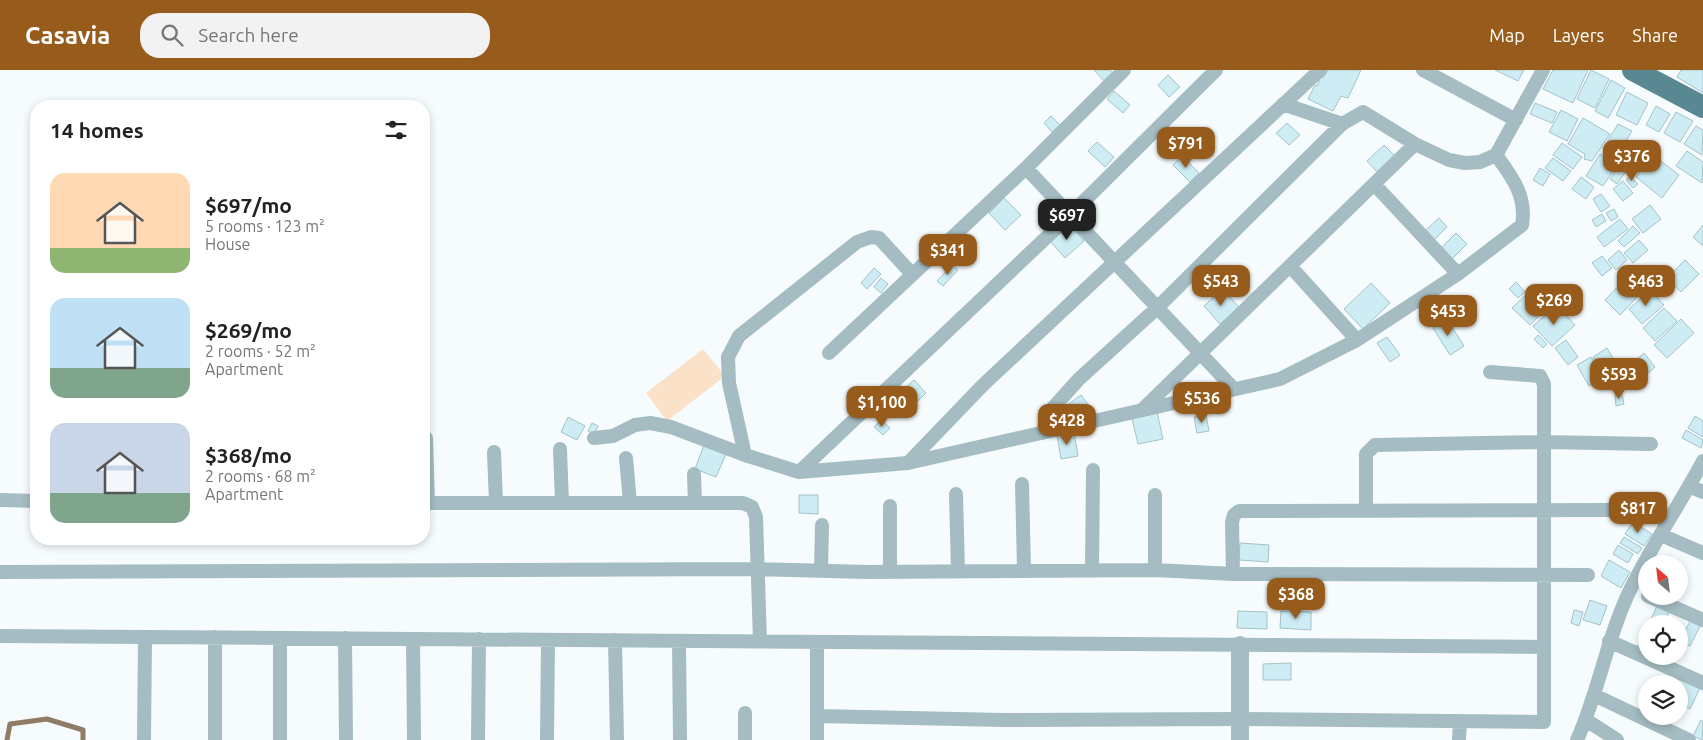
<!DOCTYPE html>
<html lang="en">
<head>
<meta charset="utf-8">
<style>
  :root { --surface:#fff; --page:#f2f2f2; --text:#222; --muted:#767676; --accent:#975c1b }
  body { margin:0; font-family:Ubuntu,sans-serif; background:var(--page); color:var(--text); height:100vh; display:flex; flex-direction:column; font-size:19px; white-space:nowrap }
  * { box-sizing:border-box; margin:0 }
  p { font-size:16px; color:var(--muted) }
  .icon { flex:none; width:28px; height:28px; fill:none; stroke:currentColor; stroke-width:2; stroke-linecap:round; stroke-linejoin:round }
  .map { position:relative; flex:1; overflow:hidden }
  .panel { position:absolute; left:30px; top:30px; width:400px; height:445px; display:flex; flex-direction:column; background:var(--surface); border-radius:20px; box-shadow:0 2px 8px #0003 }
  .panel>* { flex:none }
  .needle { width:32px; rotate:332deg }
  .tools { position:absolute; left:1638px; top:485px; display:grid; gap:10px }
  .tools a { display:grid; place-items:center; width:50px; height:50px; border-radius:50%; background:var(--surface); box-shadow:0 2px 8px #0003; font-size:25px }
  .price { position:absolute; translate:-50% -42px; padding:0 11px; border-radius:10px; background:var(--accent); color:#fff; font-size:16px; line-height:32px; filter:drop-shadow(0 1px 2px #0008) }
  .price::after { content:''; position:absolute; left:50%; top:30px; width:15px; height:11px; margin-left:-8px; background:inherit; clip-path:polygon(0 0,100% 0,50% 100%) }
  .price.active { background:#222; color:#fff }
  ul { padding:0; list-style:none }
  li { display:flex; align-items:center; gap:15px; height:125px; padding:0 20px }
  li span { display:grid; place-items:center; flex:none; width:140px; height:100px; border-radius:15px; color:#555 }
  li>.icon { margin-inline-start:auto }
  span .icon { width:60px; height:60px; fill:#fffc; stroke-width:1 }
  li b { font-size:21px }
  h2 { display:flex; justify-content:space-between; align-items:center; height:60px; padding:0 20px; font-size:21px }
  header { display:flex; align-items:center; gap:30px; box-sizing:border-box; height:70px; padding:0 25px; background:var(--accent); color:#fff }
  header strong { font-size:24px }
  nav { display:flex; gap:28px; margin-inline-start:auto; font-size:18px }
  .search { width:350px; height:45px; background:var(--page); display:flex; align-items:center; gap:12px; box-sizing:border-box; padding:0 18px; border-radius:20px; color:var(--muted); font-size:19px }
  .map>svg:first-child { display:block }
</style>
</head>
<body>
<header>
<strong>Casavia</strong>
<div class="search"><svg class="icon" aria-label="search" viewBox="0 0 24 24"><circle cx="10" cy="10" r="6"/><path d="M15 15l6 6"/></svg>Search here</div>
<nav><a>Map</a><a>Layers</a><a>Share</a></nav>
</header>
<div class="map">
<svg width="1703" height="670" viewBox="0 0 1703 670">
  <rect width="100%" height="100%" fill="#f6fcfd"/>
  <path fill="#fce1c9" d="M703,279L725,306L667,351L646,323Z"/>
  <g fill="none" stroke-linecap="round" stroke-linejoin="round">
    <path stroke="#907b64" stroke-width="5" d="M7,670L10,654L47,649L83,660V670"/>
  </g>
  <path fill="#cdecf3" stroke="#a4c2c9" d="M1094,0H1110L1113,3L1104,11Z
    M1328,0H1361L1348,28L1341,26L1333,41L1308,29L1315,15L1317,16L1321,6L1323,8Z
    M1495,0H1524L1518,11Z
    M1553,0H1588L1573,33L1543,19Z
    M1591,0L1609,9L1595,38L1577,29Z
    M1681,0H1703V23L1677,7Z
    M1168,5L1180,17L1169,27L1158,15Z
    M1611,10L1625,18L1608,48L1595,41Z
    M1114,21L1130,35L1123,43L1107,29Z
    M1627,22L1648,33L1637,55L1616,45Z
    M1535,33L1557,42L1552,53L1530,44Z
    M1656,36L1670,44L1659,62L1646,55Z
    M1561,40L1578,49L1567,71L1549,62Z
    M1676,42L1693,51L1680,72L1664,63Z
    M1051,46L1060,55L1052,62L1044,53Z
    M1583,48L1610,64L1592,91L1584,89L1585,84L1568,74Z
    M1287,53L1300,65L1289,75L1276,63Z
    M1618,54L1632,61L1616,87L1603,79Z
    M1696,56L1703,60L1702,85L1684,74Z
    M1633,70L1649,81L1634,102L1618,91Z
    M1097,72L1114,87L1105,97L1088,81Z
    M1562,73L1582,87L1573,99L1553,85Z
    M1384,75L1395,86L1377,102L1367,91Z
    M1687,81L1703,92L1702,113L1676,96Z
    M1600,84L1617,95L1603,116L1586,106Z
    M1653,85L1679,105L1662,128L1636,107Z
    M1182,86L1199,103L1190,112L1173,95Z
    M1553,88L1571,101L1563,111L1545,98Z
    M1620,95L1627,100L1617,114L1610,109Z
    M1540,98L1550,104L1543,116L1533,110Z
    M1630,106L1638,114L1633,118L1626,110Z
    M1581,107L1594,117L1586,129L1572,119Z
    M1623,111L1633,123L1623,131L1613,119Z
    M1601,124L1610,136L1601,142L1593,129Z
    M1004,128L1021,145L1005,160L989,143Z
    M1650,135L1661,149L1643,163L1632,149Z
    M1614,139L1618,147L1611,151L1606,143Z
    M1602,144L1606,151L1596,157L1592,150Z
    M1439,148L1447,157L1434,170L1425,161Z
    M1620,149L1628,159L1604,177L1597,167Z
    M1069,154L1084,171L1065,188L1050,171Z
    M1703,155V176L1693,167Z
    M1633,156L1640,163L1624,177L1618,171Z
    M1456,163L1467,174L1450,191L1439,180Z
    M1639,170L1648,180L1633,193L1624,183Z
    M1619,180L1627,190L1616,200L1608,190Z
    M1602,186L1612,198L1602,206L1592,193Z
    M1685,190L1699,204L1681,222L1667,208Z
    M952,195L958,200L943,216L937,211Z
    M874,198L881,204L867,219L861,213Z
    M881,208L888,214L881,223L874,217Z
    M1626,208L1642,222L1620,245L1605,230Z
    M1516,212L1525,222L1518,228L1509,219Z
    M1371,213L1390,233L1363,259L1344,239Z
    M1541,216L1552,227L1546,233L1535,222Z
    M1222,219L1239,237L1220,254L1204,236Z
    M1650,220L1664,235L1642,254L1629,239Z
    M1530,221L1547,238L1530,255L1512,238Z
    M1557,235L1575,255L1552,276L1533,256Z
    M1664,238L1677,251L1655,271L1643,258Z
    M1447,249L1464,276L1450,285L1433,258Z
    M1681,249L1694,263L1667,288L1654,275Z
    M1538,265L1547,274L1543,278L1534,269Z
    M1387,267L1400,285L1390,292L1377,273Z
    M1566,270L1578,287L1568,295L1555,278Z
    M1607,278L1617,295L1603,304L1593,287Z
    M1644,283L1655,297L1640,310L1628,297Z
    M1591,287L1603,308L1589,316L1577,295Z
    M914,310L926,323L917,332L905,318Z
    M1622,324L1624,334L1616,336L1615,325Z
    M1081,325L1092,340L1077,351L1066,336Z
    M1157,342L1163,369L1138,374L1132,348Z
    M1206,345L1209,361L1197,363L1194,347Z
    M1695,346L1703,351V367L1688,358Z
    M568,347L585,356L577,370L561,362Z
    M881,350L890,358L883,365L874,357Z
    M592,353L598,356L594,364L588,361Z
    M1686,360L1703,370L1701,378L1682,368Z
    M1074,362L1078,386L1061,389L1057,365Z
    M704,375L726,384L716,407L695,399Z
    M799,425H818V444L799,443Z
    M1633,452L1652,464L1644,476L1625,464Z
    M1624,467L1642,478L1638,484L1620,473Z
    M1240,473L1269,475L1268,492L1239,490Z
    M1618,475L1633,484L1628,493L1613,484Z
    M1609,490L1630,502L1621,518L1601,506Z
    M1590,530L1607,536L1600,555L1583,550Z
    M1657,536L1669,542L1663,554H1649Z
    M1574,540L1583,542L1579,556L1571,553Z
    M1238,541L1267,542V559L1237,558Z
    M1281,541L1311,542V560L1280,558Z
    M1690,551L1700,556L1690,576L1680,572Z
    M1646,559V584L1636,579Z
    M1291,593V610H1263V594Z
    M1678,608L1700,618L1690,639L1679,634V614H1676Z
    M1701,650L1703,651L1702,670L1693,666Z"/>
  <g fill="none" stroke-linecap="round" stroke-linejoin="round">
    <path stroke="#a4bcc2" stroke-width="14" d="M1423,0L1516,50
      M1283,34L1342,54L1363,42L1415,74L1449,90L1465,93L1480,92L1496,85L1543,0
      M1026,98L1233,318
      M1374,114L1458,204
      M1290,196L1357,270
      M912,204L879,168L871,167L857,172L739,266L728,287L729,313L745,385L799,402L908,393L1280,309L1357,270L1458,204L1522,155C1527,126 1512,107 1496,85
      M829,283L1026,98L1124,0
      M1143,339L1415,74
      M1042,363L1051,340L1079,309L1157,238L1342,54
      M424,368H426L428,433
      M594,368L613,366L635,355L650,353L671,357L745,385
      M560,379L562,433
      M494,382L496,433
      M626,388L630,433
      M908,393L983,315L1320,0
      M799,402L1070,145L1216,0
      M694,404L695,433
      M1022,414L1024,500
      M1689,416L1703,422
      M956,424L958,501
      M0,430L36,431
      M424,433H743L752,437L756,447L760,571
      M1366,441V384L1375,375L1545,372L1651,374
      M1661,465L1703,483
      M1092,500L1093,400
      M1155,500V425
      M821,501L822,455
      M890,501V436
      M0,502L757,499L868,502L1155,500L1233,504L1588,505
      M1233,504L1232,452L1234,445L1239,441L1614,440
      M1648,526L1703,550
      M0,566L1544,577
      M280,568V670
      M345,568L346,670
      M413,569L414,670
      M615,570L617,670
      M679,571L680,670
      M1609,571L1703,613
      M1594,625L1689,670
      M745,643V670
      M817,646L1003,650L1240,649L1544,652V314L1540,306L1490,302
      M1586,650L1617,670
      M144,670L145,567
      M215,670V567
      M478,670L479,569
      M547,670L548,570
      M817,670V572
      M1459,670L1460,651
      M1577,670C1599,621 1607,567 1631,518C1652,475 1680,434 1703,391"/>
    <path stroke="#a4bcc2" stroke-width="18" d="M1240,575V670"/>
    <path stroke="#598792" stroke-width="22" d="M1633,0L1703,37"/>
  </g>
</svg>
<div class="tools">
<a><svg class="needle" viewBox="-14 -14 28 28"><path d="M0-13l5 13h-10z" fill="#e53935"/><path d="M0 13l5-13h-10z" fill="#767676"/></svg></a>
<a><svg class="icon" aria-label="locate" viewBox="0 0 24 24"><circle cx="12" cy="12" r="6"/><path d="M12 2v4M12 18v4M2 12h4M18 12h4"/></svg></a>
<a><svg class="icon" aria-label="layers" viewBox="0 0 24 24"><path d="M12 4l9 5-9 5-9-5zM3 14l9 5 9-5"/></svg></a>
</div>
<b class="price" style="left:1186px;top:99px">$791</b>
<b class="price" style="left:1632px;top:112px">$376</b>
<b class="price active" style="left:1067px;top:171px">$697</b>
<b class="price" style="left:948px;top:206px">$341</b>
<b class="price" style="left:1221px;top:237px">$543</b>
<b class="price" style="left:1646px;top:237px">$463</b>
<b class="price" style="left:1554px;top:256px">$269</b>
<b class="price" style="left:1448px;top:267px">$453</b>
<b class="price" style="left:1619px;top:330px">$593</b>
<b class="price" style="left:1202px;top:354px">$536</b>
<b class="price" style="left:882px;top:358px">$1,100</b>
<b class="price" style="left:1067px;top:376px">$428</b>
<b class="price" style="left:1638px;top:464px">$817</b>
<b class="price" style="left:1296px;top:550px">$368</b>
<section class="panel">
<h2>14 homes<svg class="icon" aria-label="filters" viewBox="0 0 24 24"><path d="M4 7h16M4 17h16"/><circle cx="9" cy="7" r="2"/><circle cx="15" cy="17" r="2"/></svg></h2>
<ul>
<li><span style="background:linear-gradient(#ffd9b3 75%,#8fb573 0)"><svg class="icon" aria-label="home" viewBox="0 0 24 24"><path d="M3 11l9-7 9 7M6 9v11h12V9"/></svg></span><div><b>$697/mo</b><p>5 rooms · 123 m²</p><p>House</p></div></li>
<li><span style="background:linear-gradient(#bfe0f5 70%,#7fa58c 0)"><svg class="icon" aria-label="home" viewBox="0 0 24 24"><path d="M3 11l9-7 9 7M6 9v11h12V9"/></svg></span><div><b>$269/mo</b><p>2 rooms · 52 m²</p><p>Apartment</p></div></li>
<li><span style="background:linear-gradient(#c9d6e8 70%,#7fa58c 0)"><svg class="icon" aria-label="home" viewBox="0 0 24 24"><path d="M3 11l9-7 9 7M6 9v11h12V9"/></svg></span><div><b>$368/mo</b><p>2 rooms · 68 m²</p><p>Apartment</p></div></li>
</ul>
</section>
</div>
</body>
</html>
